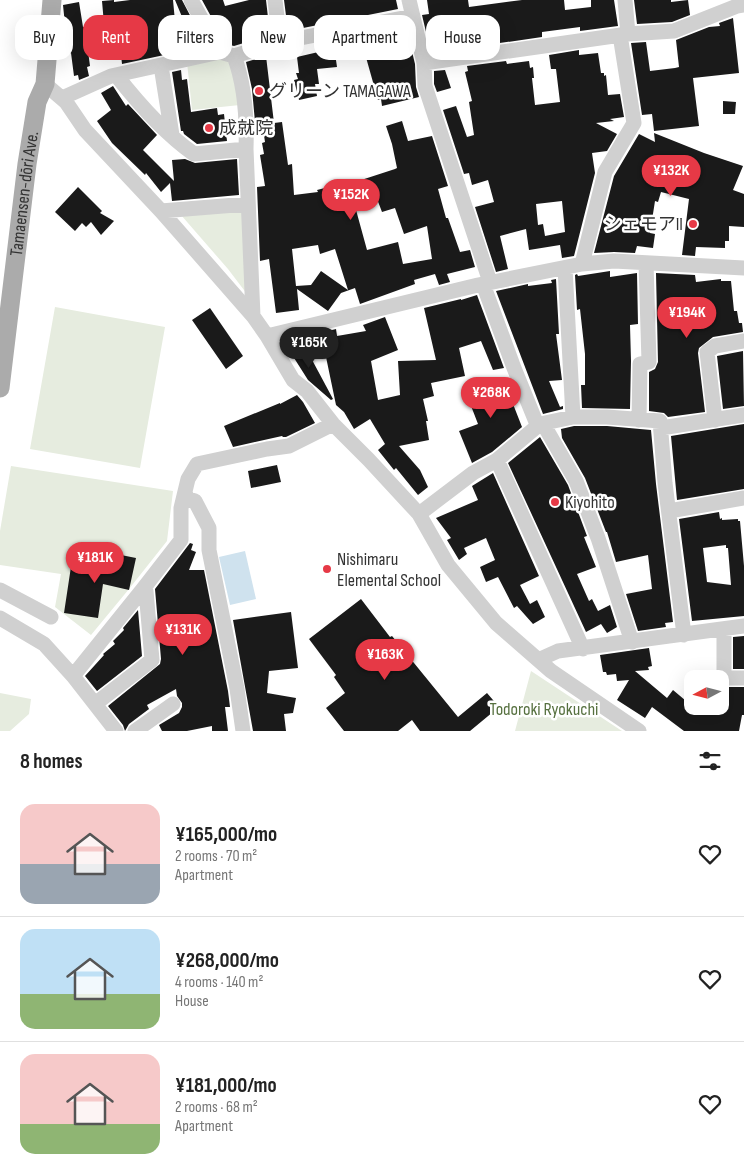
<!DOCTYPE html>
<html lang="en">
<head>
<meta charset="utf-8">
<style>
  :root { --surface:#fff; --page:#f6f6f6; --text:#222; --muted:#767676; --line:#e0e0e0; --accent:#e63946 }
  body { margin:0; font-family:"Sofia Sans Condensed","Noto Sans JP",sans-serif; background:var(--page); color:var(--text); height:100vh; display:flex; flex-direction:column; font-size:19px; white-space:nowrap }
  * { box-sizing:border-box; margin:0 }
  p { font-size:16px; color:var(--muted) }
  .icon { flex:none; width:28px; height:28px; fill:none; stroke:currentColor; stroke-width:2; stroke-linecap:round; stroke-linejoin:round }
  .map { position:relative; height:731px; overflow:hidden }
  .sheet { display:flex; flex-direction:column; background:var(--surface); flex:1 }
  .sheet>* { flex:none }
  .top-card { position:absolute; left:15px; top:15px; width:715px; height:45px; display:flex; gap:10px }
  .needle { width:32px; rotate:263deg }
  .tools { position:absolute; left:684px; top:670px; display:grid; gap:10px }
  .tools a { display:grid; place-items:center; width:45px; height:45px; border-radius:10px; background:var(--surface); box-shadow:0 5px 20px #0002; font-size:25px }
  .price { position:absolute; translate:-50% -42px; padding:0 11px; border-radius:18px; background:var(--accent); color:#fff; font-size:16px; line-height:32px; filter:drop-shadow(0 1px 2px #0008) }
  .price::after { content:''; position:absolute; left:50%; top:30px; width:15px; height:11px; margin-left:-8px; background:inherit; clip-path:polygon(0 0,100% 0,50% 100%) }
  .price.on { background:#222; color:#fff }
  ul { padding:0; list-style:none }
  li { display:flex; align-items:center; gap:15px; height:125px; padding:0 20px }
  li+li { border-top:1px solid var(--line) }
  li span { display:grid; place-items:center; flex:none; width:140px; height:100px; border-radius:15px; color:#555 }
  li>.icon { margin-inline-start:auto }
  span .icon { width:60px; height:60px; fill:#fffc; stroke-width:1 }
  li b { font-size:21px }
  h2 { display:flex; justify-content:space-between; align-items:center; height:60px; padding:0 20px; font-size:21px }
  .chip { padding:0 18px; border-radius:15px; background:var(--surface); box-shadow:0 5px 20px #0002; font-size:18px; line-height:45px }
  .chip.on { background:var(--accent); color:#fff }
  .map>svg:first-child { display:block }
</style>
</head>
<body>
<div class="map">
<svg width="744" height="731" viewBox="0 0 744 731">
  <rect width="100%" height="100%" fill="#fff"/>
  <path fill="#e6ecdf" d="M220,55L234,66L240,105L192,110L187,62Z
    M245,207L247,294L228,269L181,215Z
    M55,307L165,327L140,468L30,449Z
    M11,466L173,491L167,541L129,589L91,635L55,607L61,574L0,565V531Z
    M531,671L622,731H515Z
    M0,693L31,699L29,714L10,731H0Z"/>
  <path fill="#cfe2ee" d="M245,551L256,599L230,605L219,557Z"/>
  <path fill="#1a1a1a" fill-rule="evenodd" d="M114,0V2L130,0H173L176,32L166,36L169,54L122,64L120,46L88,51L90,66L87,67L89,76L79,80L78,75L74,76L71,53L68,54L63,5L79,2L83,27L104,24L102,1Z
    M175,0H182L206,46L195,48Z
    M202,0H223L225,6L249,0H266L270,35L234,46L226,44Z
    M284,0H396L398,9L288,31Z
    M427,0H468L469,7L522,0H564L565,10L591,7V0H614L618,26L580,31V27L542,32V37L431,53L422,15L429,14Z
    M634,0H671V2L688,0L690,15L672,22L637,24Z
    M733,18L739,73L693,78L699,126L654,131L652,114L642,115L631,43L646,42L650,71L675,68L679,67L676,40L709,27L720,26L719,23Z
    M406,27L415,64L416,87L419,97L382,106L381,99L378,100L360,36Z
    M327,50V54L335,53L337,67L317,69L319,84H315L317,96L299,100L294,80L298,79L296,73H299L297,57Z
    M579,50V55L598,53L601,73H604V76L606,75L608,95L620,94L624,117L610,119L614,121L596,123L617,134L607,151L592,153L595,173L574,256L562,258L560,245L529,250L526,229L500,236L508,269L496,272L475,207L494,202L488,180L472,185L469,173L464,174L443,110L456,106L467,137L474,135L469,102L472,101L465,72L468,71L467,66L506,61L507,64L529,61L530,68L533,67L534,78H532L535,105L560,102L556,69H551L549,55ZM562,201L565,232L545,236L543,224L538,225L536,204Z
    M266,56L274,123L282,122L288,165L292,164L294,195L318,192L317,190L352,181V183L395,169L397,168L392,144L386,126L402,121L408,141L432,136L448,186L438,189L446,218H448L460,252L470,250L475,267L447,274L450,282L439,285L435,274L414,280L415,284L360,304L355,288L341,293L328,311L297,289L299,310L276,313L269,259L260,261L257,187L265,186L260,155L264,154L262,143L265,142L262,122H255L252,89L246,62ZM374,191L382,212L395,208L404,234L427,226L432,259L403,264L398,242L367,250L353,199H356V197ZM318,245L320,254L335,249L348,290L321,271L311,285L296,286L292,249Z
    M181,70L182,80L187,79L191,112L217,108L218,115L224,114L227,141L197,144L184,134L183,131H181L172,72Z
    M445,70L451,88L437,92L434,84V71Z
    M113,86L126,106L128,104L157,135L143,150L174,181L172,160L185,159L195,163L237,159L239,195L172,201L170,183L161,192L146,173L145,175L112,143L97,121L111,110L101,93Z
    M723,101L736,102L735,114H723Z
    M654,133L704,153L743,166L733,190L744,194V227L729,226V241H725V248L696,247L695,256L682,255L689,199L661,192L658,202L655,201L650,233L655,234L653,248L637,246L635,253L614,252L594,253L614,176L639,134L655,142Z
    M78,187L102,211L100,213L114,221L101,235L91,222L86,227L82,223L75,231L55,212Z
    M610,271V277L637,273L638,324L630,325L631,361L630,409L582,408L581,385H585V354L580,309L577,310L575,275L577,274L578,276Z
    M656,273L695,275L696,282L721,279V281H731L734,311H737L739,323H742L743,332L713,337L699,348L698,353L705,412L668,417L664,413L649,411V372L655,369L658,362Z
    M556,279L559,334H556L562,380L549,381L560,407L563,406V409L543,414L496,291L528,284V286L552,283L551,280Z
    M477,295L504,368L493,370L481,341L459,348L465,376L431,383L434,396L423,399L428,421H426L429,440L399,446L420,470L428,487L418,495L396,468L394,470L378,450L385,444L370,419L354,429L344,412L336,405L321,333L336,329L337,336L366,331L363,325L385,317L398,350L371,361L378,400L400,395L398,361L436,360L424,308L461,299V300Z
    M210,308L243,356L226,369L192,320Z
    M303,343L333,399L331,400L308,380L289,350Z
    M743,351L744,406L723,409L717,356Z
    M508,378L518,402L513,404L522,427L492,452L472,463L459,431L478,424L468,398V394Z
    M297,395L303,402L315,423L286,437H283L282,436L233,447L224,426L280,403V404Z
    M744,424V489L677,500L671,436Z
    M574,426H607L651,430L656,484L673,622L665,623L666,627L638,631L626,594L652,589L648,555L616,562L607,532H606L585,478L562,438L561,429Z
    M540,437L568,485L587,536L584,537L596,567L577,574L589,601L592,599L598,611L610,605L617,627L607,633L601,624L586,632L508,463Z
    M277,465L281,482L251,488L248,471Z
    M493,473L539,576L520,585L530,604L537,600L545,617L533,624L517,606L514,608L498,577L486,582L480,567L495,560L486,538L464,548L467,554L459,560L447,540L451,538L436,518L478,500L472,486Z
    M719,512L720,519L722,518V520L738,519V521H740L744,566V616L692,621L679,519ZM726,545V548H728L731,585L707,582L703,548Z
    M190,543L193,544L191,550L196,552L189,570H204L228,691L230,707H225L228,731H212V726L187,731H162L159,725L179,713L182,707V703L177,696L176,689L147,705L149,709L129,724L125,731L123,725L108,706L160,664L161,659L155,589Z
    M121,555L136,558L129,590L103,584L98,618L64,613L72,560L119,566Z
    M361,599L390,637L392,636L458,717L487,693L499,707L470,731H420L412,720L398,731H344L326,708L345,693L334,677L336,675L309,639Z
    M138,610L142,656L97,691L85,676L104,655L103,654L115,644L113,641L124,630L123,628Z
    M291,612L298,668L269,671L267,693L296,698L293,713L284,714L286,731H253L233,620Z
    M744,636V669H733V637Z
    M649,648L652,666L648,667L649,670L635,671L667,698L673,690L692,706H724L723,687H744V715H742L739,731H684L652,707L645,718L617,700L629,680L617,681L616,674L607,675L606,672H603L600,655Z"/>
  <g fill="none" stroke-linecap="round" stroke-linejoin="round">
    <path stroke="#d0d0d0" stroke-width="15" d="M191,0L220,52L234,56C245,85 247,119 246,149L253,316
      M275,0L280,42
      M409,0L424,63L425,86L490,282
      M625,0L628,34
      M234,56L280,42L413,16
      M424,63L628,34L674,31L737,6L744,5
      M161,66L172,135
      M116,75C138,103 164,133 194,154L246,149
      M45,84L66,102L85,130L161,211L253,316L267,336L293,380L307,391L333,424L369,460L419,514L448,565L496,623L551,671L639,731
      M62,98L111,76L220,52
      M161,211L248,204
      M582,264L605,172L634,123L620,35
      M565,268L573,417
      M483,284L514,368L536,422L545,427L576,481L598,538L632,642
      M267,336L478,285L582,264L614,261L744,268
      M639,420L640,364L649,362L646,263
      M715,420L707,352L715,346L744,341
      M661,428L744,415
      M497,460L583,649
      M185,493L188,499L195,501L209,528V550L237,689L243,731
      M669,511L744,498
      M419,514L473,473L497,460L540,424L573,417H607L660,421L665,483L684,635
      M0,590L51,617
      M0,618L44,644L73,676
      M724,629V678H744
      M538,660L558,651L744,626
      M95,704L152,660L146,591L143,589
      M116,731L73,676L143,589L181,540V508L188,479L197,464L267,449L289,446L333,424
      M135,731L173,704"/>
    <path stroke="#ababab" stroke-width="19" id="s1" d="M0,388L27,164L37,102L45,84L52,0"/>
  </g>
  <g fill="#e63946" stroke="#fff" stroke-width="2">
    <circle cx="259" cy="91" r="5"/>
    <circle cx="209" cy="128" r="5"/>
    <circle cx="693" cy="224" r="5"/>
    <circle cx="555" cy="502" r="5"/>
    <circle cx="327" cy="569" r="5"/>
  </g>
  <g text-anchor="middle" stroke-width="5" stroke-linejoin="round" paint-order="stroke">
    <g font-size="18" fill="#333" stroke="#fff" text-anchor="start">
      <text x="269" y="97">グリーン TAMAGAWA</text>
      <text x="219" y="134">成就院</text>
      <text x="683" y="230" text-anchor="end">シェモアII</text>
      <text x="565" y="508">Kiyohito</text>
      <text x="337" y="565">Nishimaru<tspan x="337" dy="21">Elemental School</tspan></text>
    </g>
    <g font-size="18" fill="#333" stroke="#fff">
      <text dy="6" stroke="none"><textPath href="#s1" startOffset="196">Tamaensen-dōri Ave.</textPath></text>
    </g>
    <g font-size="18" fill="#56703f" stroke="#fff">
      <text x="544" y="715">Todoroki Ryokuchi</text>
    </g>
  </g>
</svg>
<div class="tools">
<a><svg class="needle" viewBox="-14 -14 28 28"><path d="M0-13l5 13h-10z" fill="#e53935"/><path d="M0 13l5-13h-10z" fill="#767676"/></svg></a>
</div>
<b class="price" style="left:671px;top:197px">¥132K</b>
<b class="price" style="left:351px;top:221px">¥152K</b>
<b class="price" style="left:687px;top:339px">¥194K</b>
<b class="price on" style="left:309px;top:369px">¥165K</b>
<b class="price" style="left:491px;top:419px">¥268K</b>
<b class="price" style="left:95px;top:584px">¥181K</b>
<b class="price" style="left:183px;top:656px">¥131K</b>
<b class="price" style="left:385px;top:681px">¥163K</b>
<div class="top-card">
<a class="chip">Buy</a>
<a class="chip on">Rent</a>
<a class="chip">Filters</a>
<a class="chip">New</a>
<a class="chip">Apartment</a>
<a class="chip">House</a>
</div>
</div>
<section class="sheet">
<h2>8 homes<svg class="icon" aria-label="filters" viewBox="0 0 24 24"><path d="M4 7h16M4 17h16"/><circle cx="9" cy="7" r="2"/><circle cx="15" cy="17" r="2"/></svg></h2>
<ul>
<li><span style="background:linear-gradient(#f6c9c9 60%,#9aa5b1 0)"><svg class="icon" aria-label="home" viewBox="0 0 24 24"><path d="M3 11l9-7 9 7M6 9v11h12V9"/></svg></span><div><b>¥165,000/mo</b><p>2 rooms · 70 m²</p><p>Apartment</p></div><svg class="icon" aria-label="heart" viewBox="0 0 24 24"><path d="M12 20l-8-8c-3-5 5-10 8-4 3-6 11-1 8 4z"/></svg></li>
<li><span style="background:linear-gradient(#bfe0f5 65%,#8fb573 0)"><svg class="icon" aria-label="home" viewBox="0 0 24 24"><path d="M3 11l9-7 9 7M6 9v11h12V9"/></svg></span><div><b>¥268,000/mo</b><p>4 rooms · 140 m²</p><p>House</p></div><svg class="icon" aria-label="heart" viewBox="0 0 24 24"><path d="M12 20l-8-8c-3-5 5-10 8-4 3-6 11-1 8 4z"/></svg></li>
<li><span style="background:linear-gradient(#f6c9c9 70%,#8fb573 0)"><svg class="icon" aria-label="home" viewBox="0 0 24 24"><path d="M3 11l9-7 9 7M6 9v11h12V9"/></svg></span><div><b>¥181,000/mo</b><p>2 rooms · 68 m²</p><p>Apartment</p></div><svg class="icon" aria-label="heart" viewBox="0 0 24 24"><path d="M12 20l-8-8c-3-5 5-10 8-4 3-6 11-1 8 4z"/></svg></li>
</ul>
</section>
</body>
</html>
